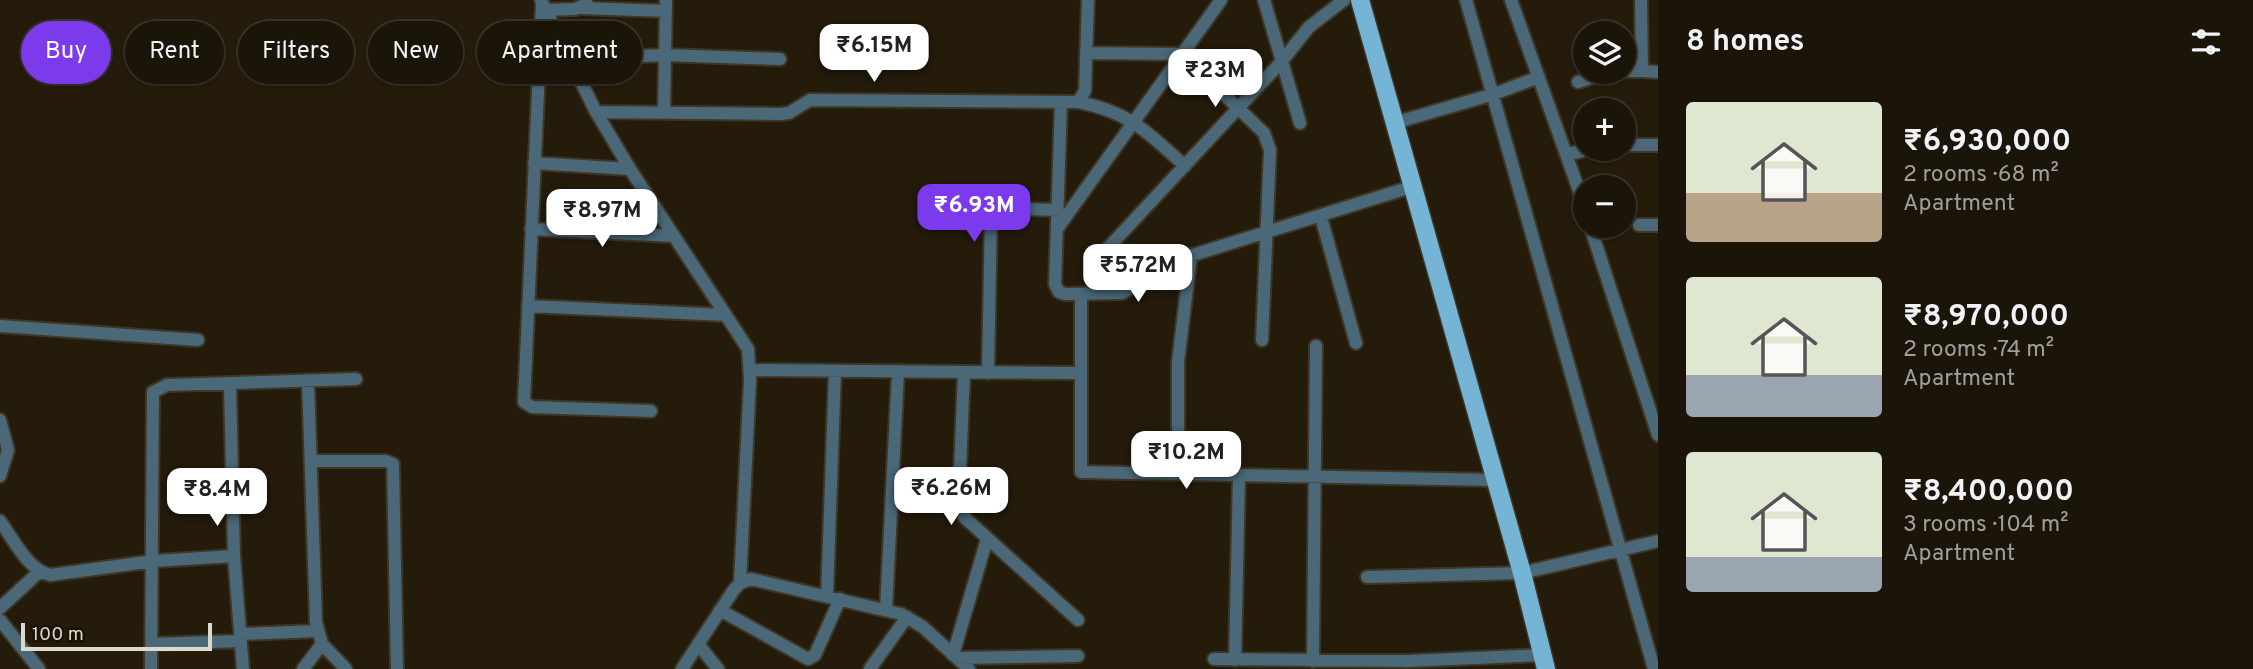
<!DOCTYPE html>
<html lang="en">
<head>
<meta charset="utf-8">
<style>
  :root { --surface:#1b1408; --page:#241d12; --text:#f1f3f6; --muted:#a09e9c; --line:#393329; --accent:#7c3aed }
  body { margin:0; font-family:Overpass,sans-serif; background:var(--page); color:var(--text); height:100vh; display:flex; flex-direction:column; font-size:26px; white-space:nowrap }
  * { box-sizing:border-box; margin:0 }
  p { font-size:23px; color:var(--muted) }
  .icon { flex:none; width:38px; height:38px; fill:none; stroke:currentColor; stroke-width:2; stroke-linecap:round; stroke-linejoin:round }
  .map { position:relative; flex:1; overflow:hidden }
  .sheet { display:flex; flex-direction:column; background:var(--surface); width:595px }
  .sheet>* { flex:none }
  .top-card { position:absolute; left:21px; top:21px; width:665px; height:63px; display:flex; gap:14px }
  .controls { position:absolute; left:1573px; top:21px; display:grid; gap:14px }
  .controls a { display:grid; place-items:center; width:63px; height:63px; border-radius:50%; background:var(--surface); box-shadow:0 2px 5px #0004,0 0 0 2px var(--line); font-size:35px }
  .scale { position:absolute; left:21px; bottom:18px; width:191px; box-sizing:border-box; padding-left:7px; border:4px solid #ded9cf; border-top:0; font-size:19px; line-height:24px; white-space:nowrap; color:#ded9cf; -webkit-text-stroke:5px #1a1204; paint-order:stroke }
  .price { position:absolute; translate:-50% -60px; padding:0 16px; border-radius:14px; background:#fff; color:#222; font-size:23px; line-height:46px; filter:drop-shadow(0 2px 4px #0008) }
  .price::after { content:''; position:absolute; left:50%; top:42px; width:21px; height:16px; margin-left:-10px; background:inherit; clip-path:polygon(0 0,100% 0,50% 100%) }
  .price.on { background:var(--accent); color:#fff }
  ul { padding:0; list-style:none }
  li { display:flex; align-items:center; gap:21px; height:175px; padding:0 28px }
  li span { display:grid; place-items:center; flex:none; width:196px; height:140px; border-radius:7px; color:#555 }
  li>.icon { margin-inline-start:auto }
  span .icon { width:84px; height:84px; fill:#fffc; stroke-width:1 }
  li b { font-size:30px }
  h2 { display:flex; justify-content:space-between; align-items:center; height:84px; padding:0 28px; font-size:30px }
  .pill { padding:0 24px; border-radius:32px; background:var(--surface); box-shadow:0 2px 5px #0004,0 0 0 2px var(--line); font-size:24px; line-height:63px }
  .pill.on { background:var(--accent); color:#fff }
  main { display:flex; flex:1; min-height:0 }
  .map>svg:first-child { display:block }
</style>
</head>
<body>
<main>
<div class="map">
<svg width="1658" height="669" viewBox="0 0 1658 669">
  <rect width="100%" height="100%" fill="#241b0b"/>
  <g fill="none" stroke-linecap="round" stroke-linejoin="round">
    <g stroke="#3e3626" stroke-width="16">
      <path id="street" d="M541,0L596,112L630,169L748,349L750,380L740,583
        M1264,0L1300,123
        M1466,0L1654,669
        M1511,0L1586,210
        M1641,0L1642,71L1658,72
        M542,3L524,402L532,407L651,411
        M582,8L666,11
        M546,10L575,9L587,4
        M1086,53L1182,54L1264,133L1270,150L1262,340
        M571,59L665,55L780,59
        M1624,71H1642
        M1578,82L1610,72
        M1078,102C1130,112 1147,132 1185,166
        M1061,103L1055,284L1059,292L1065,294L1122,293L1180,259L1411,187
        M596,112L780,114L789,113L810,100L1078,102L1085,91L1088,0
        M664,113L666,0
        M1394,123L1494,94L1539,77
        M1624,145H1658
        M1567,154L1593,149
        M534,163L630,169
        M1321,217L1356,343
        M1639,225H1658
        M1590,226L1658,435
        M531,229L674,236
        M1057,229L1221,0
        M1108,248L1282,61L1309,27L1344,0
        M1081,295V472L1495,480
        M528,306L726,315
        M0,326L198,340
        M750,370L1080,373
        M964,372L959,496L964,517L1078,620
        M988,373L991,212L993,208L1057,210
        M308,381L316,622L322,644L346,669
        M230,385L234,556L243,669
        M0,420L8,450L0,476
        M312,461H386L393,464L397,669
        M1178,474V362L1191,255
        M0,521C14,540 27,569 50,575L154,561L234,556
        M1367,577L1522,573L1658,541
        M827,596L835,371
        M0,608L39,572
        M720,610L808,659L815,655L840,599
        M886,610L898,372
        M0,620L39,669
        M240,634L318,631
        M152,644L241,641
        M698,644L718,669
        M953,655L987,539
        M957,658L1078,656
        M1214,659L1408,661L1542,655
        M1235,660L1239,476
        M1313,661L1316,346
        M151,669L153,392L167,385L356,379
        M303,669L322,644
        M682,669L733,591L740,583L751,579L901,614L923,627L969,669
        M870,669L907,617"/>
    </g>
    <g stroke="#3e3626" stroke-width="21">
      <path id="primary" d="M1360,0L1522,573L1546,669"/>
    </g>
    <use href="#street" stroke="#4a6877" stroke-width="12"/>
    <use href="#primary" stroke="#75b4d4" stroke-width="18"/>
  </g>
</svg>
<div class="controls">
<a><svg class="icon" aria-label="layers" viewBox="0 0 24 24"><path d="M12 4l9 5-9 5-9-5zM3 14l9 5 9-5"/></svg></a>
<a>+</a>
<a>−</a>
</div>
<div class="scale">100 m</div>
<b class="price" style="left:874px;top:84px">₹6.15M</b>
<b class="price" style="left:1215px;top:109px">₹23M</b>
<b class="price on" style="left:974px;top:244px">₹6.93M</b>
<b class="price" style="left:602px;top:249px">₹8.97M</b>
<b class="price" style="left:1138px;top:304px">₹5.72M</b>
<b class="price" style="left:1186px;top:491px">₹10.2M</b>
<b class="price" style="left:951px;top:527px">₹6.26M</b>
<b class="price" style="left:217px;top:528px">₹8.4M</b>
<div class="top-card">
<a class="pill on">Buy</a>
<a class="pill">Rent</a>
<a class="pill">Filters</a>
<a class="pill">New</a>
<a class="pill">Apartment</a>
</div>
</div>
<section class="sheet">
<h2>8 homes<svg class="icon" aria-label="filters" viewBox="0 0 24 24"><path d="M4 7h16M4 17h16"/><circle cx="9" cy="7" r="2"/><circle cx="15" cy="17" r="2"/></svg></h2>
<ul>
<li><span style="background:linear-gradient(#dfe7d0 65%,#b9a48a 0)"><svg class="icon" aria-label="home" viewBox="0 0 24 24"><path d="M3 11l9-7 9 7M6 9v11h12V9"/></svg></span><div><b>₹6,930,000</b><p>2 rooms · 68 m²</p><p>Apartment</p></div></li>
<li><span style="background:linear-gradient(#dfe7d0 70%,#9aa5b1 0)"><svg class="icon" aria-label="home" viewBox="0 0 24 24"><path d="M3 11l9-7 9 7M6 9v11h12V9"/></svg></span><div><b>₹8,970,000</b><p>2 rooms · 74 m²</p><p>Apartment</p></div></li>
<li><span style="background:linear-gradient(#dfe7d0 75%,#9aa5b1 0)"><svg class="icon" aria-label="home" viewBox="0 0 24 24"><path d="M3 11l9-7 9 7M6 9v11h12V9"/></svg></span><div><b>₹8,400,000</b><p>3 rooms · 104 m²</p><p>Apartment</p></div></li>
</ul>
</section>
</main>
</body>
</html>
